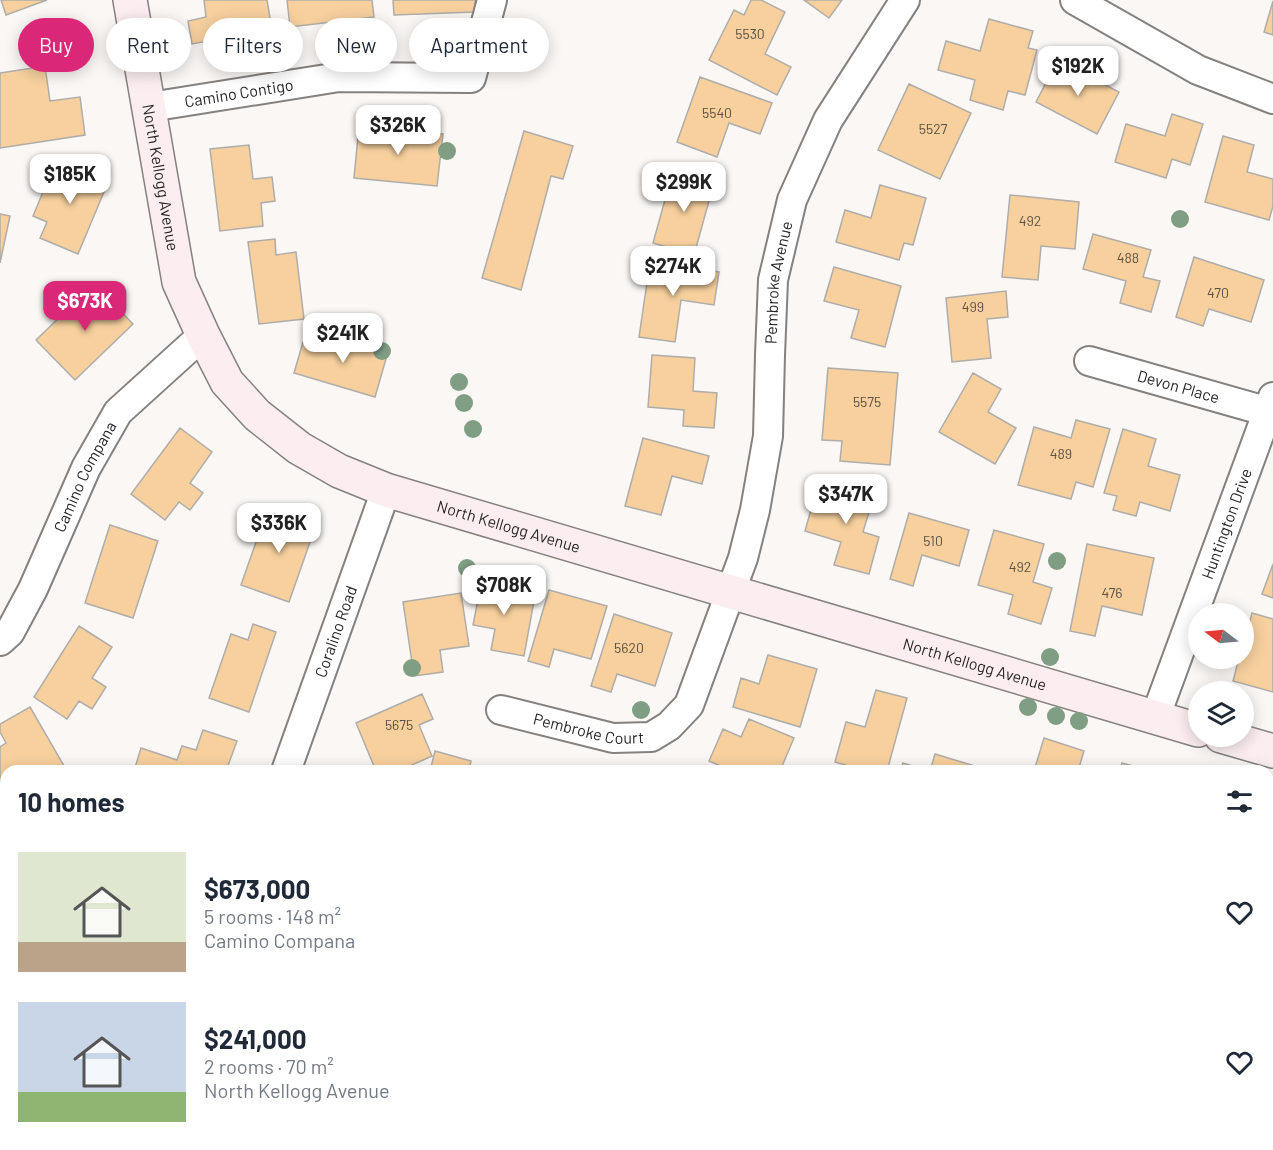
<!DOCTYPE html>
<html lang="en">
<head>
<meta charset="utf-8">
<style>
  :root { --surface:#fff; --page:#f2f2f3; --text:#1f2937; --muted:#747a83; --accent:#db2777 }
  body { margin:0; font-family:Barlow,sans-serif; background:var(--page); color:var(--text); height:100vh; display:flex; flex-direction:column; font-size:22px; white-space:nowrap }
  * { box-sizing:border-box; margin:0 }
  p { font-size:20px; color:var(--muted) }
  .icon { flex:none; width:33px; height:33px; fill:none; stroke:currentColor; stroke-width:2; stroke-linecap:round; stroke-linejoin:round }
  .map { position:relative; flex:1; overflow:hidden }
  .side { position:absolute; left:0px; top:765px; width:1274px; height:386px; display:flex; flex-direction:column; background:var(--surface); border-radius:18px 18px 0 0; box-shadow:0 3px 15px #0003 }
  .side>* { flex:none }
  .hud { position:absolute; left:18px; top:18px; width:600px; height:54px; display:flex; gap:12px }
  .needle { width:39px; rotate:286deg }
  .buttons { position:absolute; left:1188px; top:603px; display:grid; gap:12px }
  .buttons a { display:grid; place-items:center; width:66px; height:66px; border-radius:50%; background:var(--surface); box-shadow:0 3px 15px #0003; font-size:30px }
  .price { position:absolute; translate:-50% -51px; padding:0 14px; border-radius:12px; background:#fff; color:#222; font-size:20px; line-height:39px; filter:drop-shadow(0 2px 3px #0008) }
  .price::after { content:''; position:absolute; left:50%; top:36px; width:18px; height:14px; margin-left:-9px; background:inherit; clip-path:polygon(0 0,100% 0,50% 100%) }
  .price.on { background:var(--accent); color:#fff }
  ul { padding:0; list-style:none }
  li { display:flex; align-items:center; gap:18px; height:150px; padding:0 18px }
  li span { display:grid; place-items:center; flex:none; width:168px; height:120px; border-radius:0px; color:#555 }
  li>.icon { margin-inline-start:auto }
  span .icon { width:72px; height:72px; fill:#fffc; stroke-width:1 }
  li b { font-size:26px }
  h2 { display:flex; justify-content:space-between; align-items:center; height:72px; padding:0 18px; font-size:26px }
  .tag { padding:0 21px; border-radius:27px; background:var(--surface); box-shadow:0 3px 15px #0003; font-size:21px; line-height:54px }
  .tag.on { background:var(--accent); color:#fff }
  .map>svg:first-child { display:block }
</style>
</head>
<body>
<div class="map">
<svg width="1273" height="1150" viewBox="0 0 1273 1150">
  <rect width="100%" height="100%" fill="#faf7f4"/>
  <path fill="#f7d09e" stroke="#afadaa" stroke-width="1.5" d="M1,0H47L6,15Z
    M204,0H267L272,30L192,44L188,21L206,17Z
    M287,0H372L374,17L290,27Z
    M393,0H475V12L394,15Z
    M751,0H761L785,12L765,54L791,67L777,95L709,60L734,10L744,15Z
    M804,0H842L829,18Z
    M1273,1V35L1264,32Z
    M989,19L1033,31L1028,48L1037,50L1025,95L1008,91L1003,110L970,100L975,80L938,70L946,41L980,51Z
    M1058,60L1119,92L1097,134L1036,102Z
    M45,66L50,101L80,97L85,135L0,148V73Z
    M700,77L772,103L760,134L729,123L717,157L677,142Z
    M909,84L971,113L940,179L878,150Z
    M1172,114L1203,124L1190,165L1172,159L1166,178L1115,162L1126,124L1165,136Z
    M359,126L443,134L437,186L354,178Z
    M524,131L573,146L563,179L551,176L521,290L482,278Z
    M1223,136L1254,145L1247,172L1273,179V206L1269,220L1205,202Z
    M249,145L253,179L272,177L275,201L261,203L263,226L220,231L210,149Z
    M57,158L109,180L78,254L40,238L47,222L33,216Z
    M673,171L714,183L694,255L653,243Z
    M880,185L926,198L913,245L904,243L899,260L836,242L845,210L871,218Z
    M1010,195L1079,202L1075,249L1041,246L1038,280L1002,277Z
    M0,214L10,216L0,263Z
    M1093,234L1151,250L1143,277L1160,281L1151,312L1120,303L1126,281L1083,269Z
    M275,239L276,255L296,252L304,319L259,324L248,242Z
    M1194,257L1264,280L1251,322L1209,309L1203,326L1176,317Z
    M650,262L719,272L714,305L681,300L675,342L639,337Z
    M834,267L901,286L885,347L851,338L859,310L824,301Z
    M94,284L133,324L75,380L36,340Z
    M1006,291L1008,317L987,319L991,358L952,362L946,298Z
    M323,333L388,352L375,397L294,373L303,342L319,346Z
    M652,355L695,358L693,391L717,393L714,428L683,426L684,410L648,407Z
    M828,368L898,373L890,465L840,461L842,441L822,440Z
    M973,373L1001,389L988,412L1016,428L995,464L939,432Z
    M1076,420L1110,429L1093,487L1076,482L1071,499L1018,485L1034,427L1071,438Z
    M180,428L212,452L190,483L203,493L190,510L179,502L165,520L131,494Z
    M1123,429L1156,439L1148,466L1180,475L1170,511L1140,502L1136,516L1113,510L1117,496L1104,493Z
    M643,438L709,456L702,484L672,476L661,515L625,506Z
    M836,481L875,492L863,532L879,537L869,574L834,565L841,542L805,531L816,492L832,497Z
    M269,505L317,522L289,602L241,585Z
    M909,513L969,530L959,566L922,555L913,586L890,579Z
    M110,525L158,541L133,618L85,603Z
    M994,530L1044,544L1033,582L1052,588L1041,624L1008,614L1013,595L978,585Z
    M1087,544L1154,558L1142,615L1102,606L1095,636L1070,631Z
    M1273,564V598L1262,594Z
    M482,579L516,585L513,598L534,601L524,656L491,650L495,629L473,625Z
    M549,590L607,606L591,659L554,649L549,667L528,661Z
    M461,593L469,646L440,650L443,672L414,676L403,602Z
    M1252,613L1273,619V692L1233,681L1239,658H1244V643Z
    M614,614L672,633L655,686L617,674L611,692L591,686Z
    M253,624L276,632L249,712L209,698L231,634L248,640Z
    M79,626L112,647L92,678L106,687L92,709L79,701L67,719L34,697Z
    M768,655L817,669L800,727L733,707L741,678L759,684Z
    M876,690L907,698L887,771H865L835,762L846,722L865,727Z
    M422,694L433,719L419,725L432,756L399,771H376L356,723Z
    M30,707L67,771H6V806L0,809V747L6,743L0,732V724Z
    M749,719L794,738L780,771L768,766L766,771H732L709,761L723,729L741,737Z
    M203,730L237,741L226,771H134L141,748L177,760L182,746L196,750Z
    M1044,738L1084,751L1078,771H1034Z
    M435,751L471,761L469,771H430Z
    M935,754L988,770V771H930Z
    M903,763L928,771H900Z
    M1122,763L1151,771H1120Z
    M0,968L6,970V1018L0,1016Z
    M1273,1004V1058L1269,1070L1268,1069V1012H1271Z
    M817,1144H935L930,1150H819V1145Z"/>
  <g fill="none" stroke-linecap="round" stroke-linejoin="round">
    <g stroke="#84817e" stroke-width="32">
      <g id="street">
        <path d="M1075,0L1198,70L1273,99"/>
        <path id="s1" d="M150,107L339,77L471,78L492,0"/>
        <path id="s2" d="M1089,361L1269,412"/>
        <path id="s3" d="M0,641L10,632L33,589L86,468L118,412L203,335"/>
        <path id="s4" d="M501,710L613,738L651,737L669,726L689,705L743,558L755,510L768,436L770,355L773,280L792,200L828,120L905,0"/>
        <path id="s5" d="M1155,718L1273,397"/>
        <path id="s6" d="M286,771L386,490"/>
      </g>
    </g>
    <g stroke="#84817e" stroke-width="36">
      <g id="secondary">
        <path id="s7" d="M130,0L179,282L203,335L227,382L257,415L299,448L339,471L386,490L1198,730"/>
        <path d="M1221,736L1273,751"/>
        <path d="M0,1066L6,1068"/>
        <path d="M412,1144L428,1150"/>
      </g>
    </g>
    <use href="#street" stroke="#fff" stroke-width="28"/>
    <use href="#secondary" stroke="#fceef0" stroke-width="33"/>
  </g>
  <g fill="#7f9e84">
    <circle cx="447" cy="151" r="9"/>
    <circle cx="1180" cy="219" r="9"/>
    <circle cx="382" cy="351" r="9"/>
    <circle cx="459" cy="382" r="9"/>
    <circle cx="464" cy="403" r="9"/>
    <circle cx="473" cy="429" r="9"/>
    <circle cx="1057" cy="561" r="9"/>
    <circle cx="467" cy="568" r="9"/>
    <circle cx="1050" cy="657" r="9"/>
    <circle cx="412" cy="668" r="9"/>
    <circle cx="1028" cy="707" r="9"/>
    <circle cx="641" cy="710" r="9"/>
    <circle cx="1056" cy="716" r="9"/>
    <circle cx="1079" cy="721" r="9"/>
  </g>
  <g text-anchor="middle" stroke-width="5" stroke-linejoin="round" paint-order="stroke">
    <g font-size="14" fill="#5c5144">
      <text x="750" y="39">5530</text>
      <text x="717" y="118">5540</text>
      <text x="933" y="134">5527</text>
      <text x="1030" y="226">492</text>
      <text x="1128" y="263">488</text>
      <text x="1218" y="298">470</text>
      <text x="973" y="312">499</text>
      <text x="867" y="407">5575</text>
      <text x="1061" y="459">489</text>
      <text x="933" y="546">510</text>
      <text x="1020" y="572">492</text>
      <text x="1112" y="598">476</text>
      <text x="629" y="653">5620</text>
      <text x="399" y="730">5675</text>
    </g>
    <g font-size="16" fill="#282726" stroke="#faf7f4">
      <text dy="6" stroke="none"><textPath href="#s1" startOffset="90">Camino Contigo</textPath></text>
      <text dy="6" stroke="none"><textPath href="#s7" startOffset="180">North Kellogg Avenue</textPath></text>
      <text dy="6" stroke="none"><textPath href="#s4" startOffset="639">Pembroke Avenue</textPath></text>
      <text dy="6" stroke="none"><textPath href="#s2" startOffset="93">Devon Place</textPath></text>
      <text dy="6" stroke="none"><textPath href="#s3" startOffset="186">Camino Compana</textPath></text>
      <text dy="6" stroke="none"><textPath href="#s5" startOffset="207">Huntington Drive</textPath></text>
      <text dy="6" stroke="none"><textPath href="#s7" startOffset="720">North Kellogg Avenue</textPath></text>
      <text dy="6" stroke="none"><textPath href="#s6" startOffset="148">Coralino Road</textPath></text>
      <text dy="6" stroke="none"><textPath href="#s7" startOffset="1206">North Kellogg Avenue</textPath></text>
      <text dy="6" stroke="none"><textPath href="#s4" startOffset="90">Pembroke Court</textPath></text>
    </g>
  </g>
</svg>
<div class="buttons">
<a><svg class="needle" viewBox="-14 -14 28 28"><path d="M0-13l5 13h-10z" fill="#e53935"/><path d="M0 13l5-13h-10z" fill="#747a83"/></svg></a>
<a><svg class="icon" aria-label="layers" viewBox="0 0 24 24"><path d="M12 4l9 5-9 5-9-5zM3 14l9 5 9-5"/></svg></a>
</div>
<b class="price" style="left:1078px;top:97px">$192K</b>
<b class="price" style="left:398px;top:156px">$326K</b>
<b class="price" style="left:70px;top:205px">$185K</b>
<b class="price" style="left:684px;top:213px">$299K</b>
<b class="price" style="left:673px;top:297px">$274K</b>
<b class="price on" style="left:85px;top:332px">$673K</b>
<b class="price" style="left:343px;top:364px">$241K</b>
<b class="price" style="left:846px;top:525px">$347K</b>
<b class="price" style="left:279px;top:554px">$336K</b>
<b class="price" style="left:504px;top:616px">$708K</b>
<div class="hud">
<a class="tag on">Buy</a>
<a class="tag">Rent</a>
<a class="tag">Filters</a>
<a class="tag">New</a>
<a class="tag">Apartment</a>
</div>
<section class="side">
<h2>10 homes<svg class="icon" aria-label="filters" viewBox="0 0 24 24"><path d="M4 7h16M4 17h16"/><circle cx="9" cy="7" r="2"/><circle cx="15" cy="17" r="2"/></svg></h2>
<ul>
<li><span style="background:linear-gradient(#dfe7d0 75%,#b9a48a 0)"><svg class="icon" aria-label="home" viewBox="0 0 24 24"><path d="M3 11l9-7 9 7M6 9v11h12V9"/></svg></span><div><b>$673,000</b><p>5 rooms · 148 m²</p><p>Camino Compana</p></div><svg class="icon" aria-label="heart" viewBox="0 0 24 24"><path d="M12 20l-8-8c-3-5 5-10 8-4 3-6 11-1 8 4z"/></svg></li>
<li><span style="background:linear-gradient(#c9d6e8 75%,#8fb573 0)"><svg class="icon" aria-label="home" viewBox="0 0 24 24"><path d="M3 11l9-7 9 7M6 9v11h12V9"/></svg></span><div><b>$241,000</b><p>2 rooms · 70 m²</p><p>North Kellogg Avenue</p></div><svg class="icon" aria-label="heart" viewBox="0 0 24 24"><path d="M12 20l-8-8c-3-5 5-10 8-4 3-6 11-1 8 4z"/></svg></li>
</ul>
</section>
</div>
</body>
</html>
